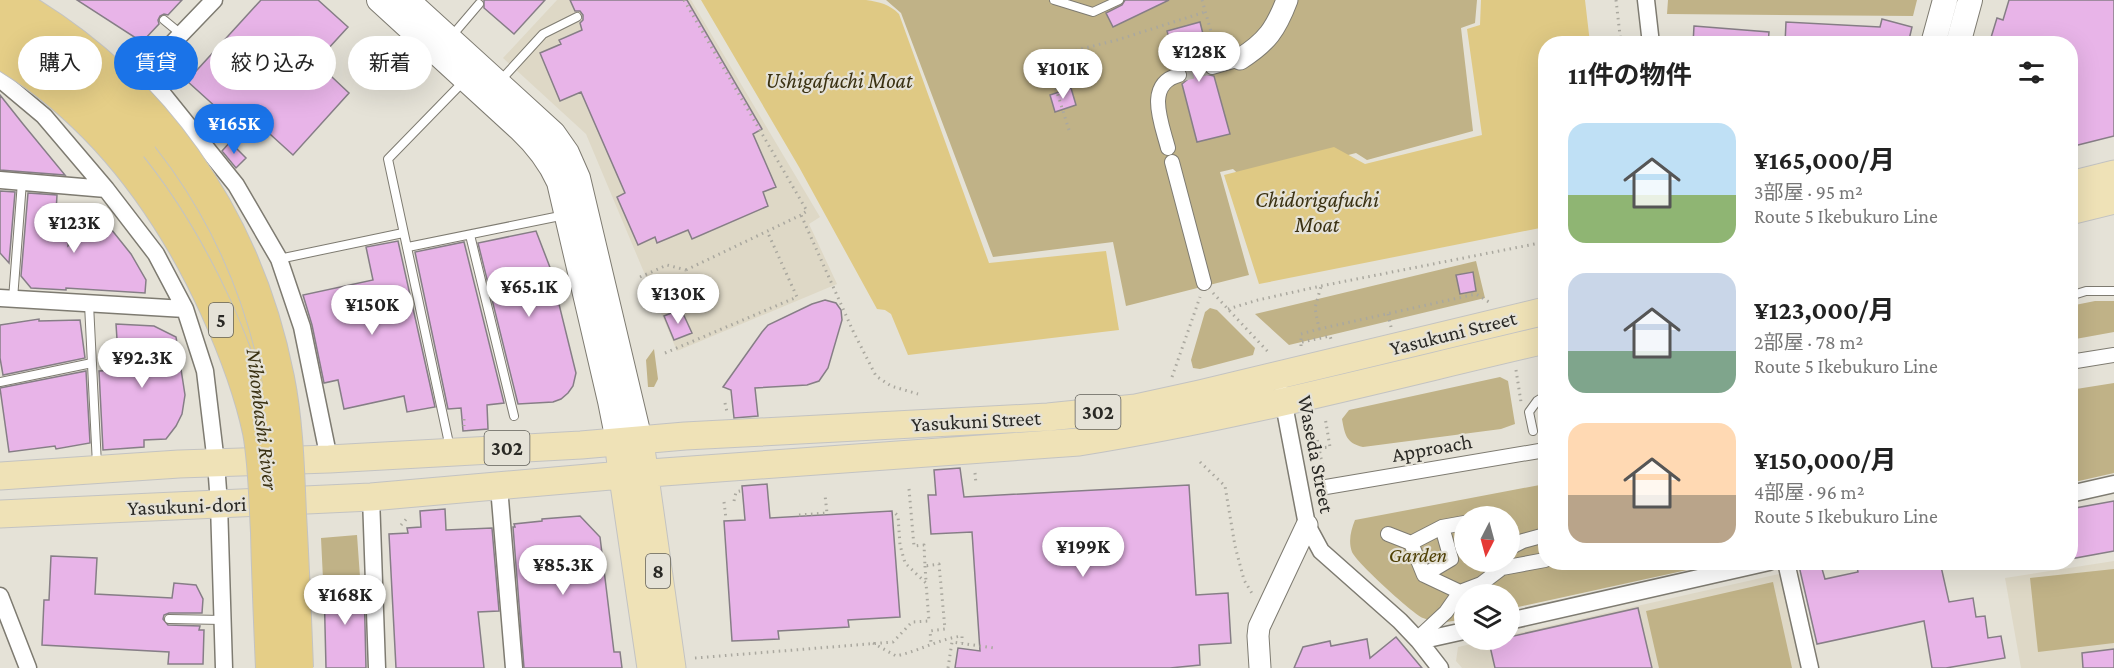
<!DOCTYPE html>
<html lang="ja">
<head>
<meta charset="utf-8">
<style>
  :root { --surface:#fff; --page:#f6f6f6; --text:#222; --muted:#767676; --accent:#1a73e8 }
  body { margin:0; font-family:"Crimson Pro","Noto Sans JP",serif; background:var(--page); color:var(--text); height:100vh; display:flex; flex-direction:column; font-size:22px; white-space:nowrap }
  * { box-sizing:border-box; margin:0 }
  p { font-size:20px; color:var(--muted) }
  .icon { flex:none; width:33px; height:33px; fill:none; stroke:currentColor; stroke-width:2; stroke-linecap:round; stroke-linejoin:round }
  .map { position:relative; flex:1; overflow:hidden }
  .drawer { position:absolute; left:1538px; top:36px; width:540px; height:534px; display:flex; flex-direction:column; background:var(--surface); border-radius:24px; box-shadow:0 6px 24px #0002 }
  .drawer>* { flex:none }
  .guide { position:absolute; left:18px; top:36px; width:570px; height:54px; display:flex; gap:12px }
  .needle { width:39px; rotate:186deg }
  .fabs { position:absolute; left:1454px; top:506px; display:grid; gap:12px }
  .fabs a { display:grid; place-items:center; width:66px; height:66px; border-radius:50%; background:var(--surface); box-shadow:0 6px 24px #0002; font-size:30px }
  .price { position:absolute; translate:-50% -51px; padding:0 14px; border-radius:21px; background:#fff; color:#222; font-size:20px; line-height:39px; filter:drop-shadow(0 2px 3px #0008) }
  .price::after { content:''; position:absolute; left:50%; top:36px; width:18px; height:14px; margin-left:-9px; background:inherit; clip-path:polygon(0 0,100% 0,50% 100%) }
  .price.current { background:var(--accent); color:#fff }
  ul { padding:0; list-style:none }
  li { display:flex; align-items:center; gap:18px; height:150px; padding:0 30px }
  li span { display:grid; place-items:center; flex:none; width:168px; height:120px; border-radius:18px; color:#555 }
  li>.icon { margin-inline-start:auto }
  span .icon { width:72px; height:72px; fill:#fffc; stroke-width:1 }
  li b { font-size:26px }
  h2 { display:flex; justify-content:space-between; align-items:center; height:72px; padding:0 30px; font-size:26px }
  .chip { padding:0 21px; border-radius:27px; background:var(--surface); box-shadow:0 6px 24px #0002; font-size:21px; line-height:54px }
  .chip.current { background:var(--accent); color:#fff }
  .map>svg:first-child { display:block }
</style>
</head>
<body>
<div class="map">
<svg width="2114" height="668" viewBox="0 0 2114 668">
  <rect width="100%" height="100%" fill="#e5e2d7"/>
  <path fill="#ded8c6" d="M557,0H691L820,217L809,224L837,284L677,351L586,134L503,58Z
    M2114,561V668H2021L2005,578Z
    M1783,573L1803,668H1462L1456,661L1458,647L1493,639H1509V635Z"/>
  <path fill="#c0b287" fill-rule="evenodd" d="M882,0H1477L1475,23L1461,28L1473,131L1367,160L1356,153L1246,181L1233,169L1220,172L1249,275L1126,306L1113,242L993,257L901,13L886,0Z
    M1668,0H1917L1913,16L1667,14Z
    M1476,261L1485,298L1289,345L1255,314Z
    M2095,301H2114V332L2070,340V306Z
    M1210,308L1217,310L1255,348L1253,355L1200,369L1193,368L1191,360L1205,312Z
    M654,349L658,379L654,387H648L646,360Z
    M1500,377L1508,381L1515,424L1501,429L1363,447C1346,443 1345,435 1342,419L1349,410Z
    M2114,383V473L2070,483V390Z
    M1545,484V562L1719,563L1509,609V594H1464V619C1450,622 1437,624 1423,618C1413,614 1356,562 1352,552C1348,541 1351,530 1355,520ZM1464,516H1509V561H1464Z
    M357,535L360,577L323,579L321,538Z
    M2114,569V643L2038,652L2030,578Z
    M1773,582L1792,668H1659L1646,611Z"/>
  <path fill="#dfc984" d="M701,0H866C880,2 889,4 899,14L989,263L1106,251L1119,330L908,355L891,314L885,310L877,309L799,167Z
    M1481,0H1585L1590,43L1545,44V227L1259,284L1224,175L1334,147L1365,164L1482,135L1467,29L1480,25Z"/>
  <path fill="#e8b4e8" stroke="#867e86" stroke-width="1.5" d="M77,0H182L168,15L164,14L160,16L158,20L159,24L142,42Z
    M261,0H318L348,27L316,62L349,93L293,155L260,125L249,137L187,81Z
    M484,0H545L514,34L484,8Z
    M570,0H687L762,129L753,134L776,187L763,192L768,206L692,239L688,230L657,243L655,237L638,245L617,197L625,193L581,92L560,101L540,53L561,44L559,40L582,30L580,23L583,20V15L580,11H575Z
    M1125,0H1169L1113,27L1106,13L1122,5Z
    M2009,0H2114V136L2070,147V71L2074,70L2070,44H1989L1997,18L2003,20Z
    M1882,19L1912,27L1908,44H1785L1786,22L1880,27Z
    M1200,22L1209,58L1205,61L1203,69L1206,74L1214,76L1230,134L1197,142L1182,84L1187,80V72L1184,67L1177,66L1167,31Z
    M1694,26L1769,32L1768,44H1693Z
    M1071,88L1076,105L1055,112L1050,95Z
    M0,95L23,124L65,175L0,170Z
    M230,142L246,158L236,168L222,151Z
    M0,191L15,192L9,263L0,253Z
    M28,193L57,195L56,212L70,213L68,246L103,219L131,254L146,280L145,293L66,288V290L31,288L21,276Z
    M536,231L556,283L554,284L576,373L573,386L568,393L561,399L553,402L518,404L478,243Z
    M398,241L435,407L407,412L404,396L344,409L338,380L324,383L312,325L303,295L373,280L366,247Z
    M464,242L504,403L487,405L488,429L463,431L461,408L448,409L415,252Z
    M1473,272L1476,291L1460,294L1456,275Z
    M825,300L836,303L841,310L842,320L828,368L819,381L807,385L755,388L758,416L734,418L731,390L723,387L762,332L768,325L812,304Z
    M681,309L692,333L674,340L664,316Z
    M39,319V321L80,320L85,358L3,375L0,358V325Z
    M116,324L154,326L176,337L185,395L182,414L176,426L166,439L144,440V447L103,450L99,371L119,370Z
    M86,371L90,443L56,449L55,446L9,452L0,388Z
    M960,468L964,497L1189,485L1196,595L1228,593L1231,643L1199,645L1200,665L1170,668H955L958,648L980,651L972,532L931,534L928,495H936L934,470Z
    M767,484L770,518L892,511L900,617L848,620L849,627L778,631L779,639L732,641L724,521L745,520L742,486Z
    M2114,501V551L2070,559V509Z
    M445,509L446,530L492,528L499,611L478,612L484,668H396L389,534L408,533L407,528L421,527L420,511Z
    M580,516L600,537L614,652H620L622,668H524L513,527H515L514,524L542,521V519Z
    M51,556L97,558L95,594L172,598L174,583L196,585L203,599L202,613H169L164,615L163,619L168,625L200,626L199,630H204L203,664H168L169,652L42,645L44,600H49Z
    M1811,562H1820L1825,579L1858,572L1856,562H1940L1949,602L1973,598L1976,617L1985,616L1988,638L2001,636L2005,658L1946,668H1932L1924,621L1817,644L1799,566Z
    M364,583L366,668H326L324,584Z
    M1638,608L1652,668H1495L1489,642L1509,639V637Z
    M1396,637L1422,668H1294L1303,647L1330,641L1331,646L1367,639L1370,658Z
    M2114,649V668H2083L2082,653Z"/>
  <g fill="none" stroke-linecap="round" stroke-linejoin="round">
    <path stroke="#c0bdb3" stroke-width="14" stroke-dasharray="14 7" stroke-linecap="butt" d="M1179,75L1212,67"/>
    <g stroke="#7e7b71" stroke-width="10">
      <path id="service" d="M1054,0L1093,12L1119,0
        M164,20L181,34
        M450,38L479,4
        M500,81L543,34L577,17
        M470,235L514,416
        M408,247L565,215
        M279,259L403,233
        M2070,296L2086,291H2114
        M13,299L22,182
        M89,304L97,465
        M0,382L92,363
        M1533,431L1529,412L1537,401L1545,396
        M450,448L388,159L464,81
        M169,619L223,620"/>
    </g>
    <g stroke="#7e7b71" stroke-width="16">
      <path id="pedestrian" d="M1212,67L1240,59
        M1168,148C1162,124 1144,84 1179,75
        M1172,162L1204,283
        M2070,362L2114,355
        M1326,487L1545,450
        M1388,534L1411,543L1424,575L1460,592L1446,612L1417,639
        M1411,543L1442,527L1464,523
        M1509,548L1523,541L1545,535
        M1424,575L1451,559L1442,527
        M1460,592L1481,584L1502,568L1545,560"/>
    </g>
    <g stroke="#7e7b71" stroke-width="19">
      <path id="minor" d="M1646,0L1651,44
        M145,72L236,185L279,259L302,327L329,459
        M0,79L44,116L106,189L156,254L185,309L205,371L216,463L219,504L224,668
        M137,80L214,0
        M0,180L106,189
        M0,298L185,309
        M1282,394L1307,525L1321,551L1400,621L1419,641L1440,668
        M499,487L514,668
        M2070,494L2114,484
        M371,497L377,668
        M1786,562L1810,668
        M0,596L28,668
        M1509,621L1769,562
        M1419,641L1464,631"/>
    </g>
    <g stroke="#7e7b71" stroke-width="23">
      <path id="tertiary" d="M1240,59C1267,42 1276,29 1287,0
        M1260,668L1258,636L1259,627L1307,525"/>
    </g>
    <g stroke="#7e7b71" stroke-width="26">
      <path id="secondary" d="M379,0L520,129C537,145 549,160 559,182L610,401L618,441
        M407,0L553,133L567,153L578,178L640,440
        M1933,44L1945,0
        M1958,44L1970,0"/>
    </g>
    <g stroke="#c3c3c2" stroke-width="29">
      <path id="primary" d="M2070,185L2114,174
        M2070,211L2114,200
        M642,456L672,668
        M620,457L651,668
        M0,476L179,464L329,459L581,445L685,436L1048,417L1136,408L1200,394L1545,311
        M0,514L371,497L622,475L1079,442C1236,417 1390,376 1545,340"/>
    </g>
    <g stroke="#c3c3c2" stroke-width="34">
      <path id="motorway" d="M140,141C191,207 232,279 249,361"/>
    </g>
    <path stroke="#aaa89f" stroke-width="3" stroke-dasharray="1.5 4.5" stroke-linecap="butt" d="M684,0L807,211L801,215L853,331L876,376L891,386L918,394
      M1202,0L1216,49
      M1616,0L1621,44
      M1069,130L1048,64L1053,56L1117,40L1205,12
      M686,270L801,215
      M640,277L667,265L686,270L689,292L652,307
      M1213,293L1270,354
      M1228,309L1258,300L1321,286L1545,242
      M1388,314L1391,327
      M1319,329L1476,294L1489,302
      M1302,342L1330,336L1331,339
      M1301,346V334L1319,329L1315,308L1321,286
      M665,353L797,297L767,231
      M1516,370L1521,402
      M1172,377L1200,297
      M725,403L727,412
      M464,419V426
      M1313,438H1317L1324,473
      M1319,448L1330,447L1325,417
      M1200,462L1225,486L1235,546L1244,580L1253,595
      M975,473L976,484
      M909,489L914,546L924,545L925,566L939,564L945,629L930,631L931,643
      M734,501L736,492L740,491
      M724,502L726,519
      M799,515L827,513L825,495
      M401,525L409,516
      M925,566L926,581
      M873,643L896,656C919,651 939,639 962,636V643
      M695,658L893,642L912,622L929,621L926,583L905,563L900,545L898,516L895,513
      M948,668L952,642L994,648"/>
    <use href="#service" stroke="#fff" stroke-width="8"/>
    <use href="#pedestrian" stroke="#fff" stroke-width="14"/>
    <use href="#minor" stroke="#fff" stroke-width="16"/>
    <use href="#tertiary" stroke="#fff" stroke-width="21"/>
    <use href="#secondary" stroke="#fff" stroke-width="24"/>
    <use href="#primary" stroke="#efe2b7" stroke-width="27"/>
    <use href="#motorway" stroke="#e5ce87" stroke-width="32"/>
    <g stroke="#c3c3c2" stroke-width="34" stroke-linecap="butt">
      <path id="motorway-bridge" d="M7,0C151,80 246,217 278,378C287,423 288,469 290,514C293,565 295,617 297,668
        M0,23C54,53 99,95 140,141
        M0,52C100,111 168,203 216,308C234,348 250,389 259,432C265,465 265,499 267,532C268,577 270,623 272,668"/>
    </g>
    <use href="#motorway-bridge" stroke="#e5ce87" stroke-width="32"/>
  </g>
  <g text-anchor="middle" stroke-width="4.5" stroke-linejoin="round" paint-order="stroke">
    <g fill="#e5e2d7" stroke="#62605a" stroke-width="1.5">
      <rect x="209" y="303" width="24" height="34" rx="4.5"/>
      <rect x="1075.5" y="395" width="45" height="34" rx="4.5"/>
      <rect x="484.5" y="431" width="45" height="34" rx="4.5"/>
      <rect x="646" y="554" width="24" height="34" rx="4.5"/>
    </g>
    <g font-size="20" font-weight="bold" fill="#2a2925">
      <text x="221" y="327">5</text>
      <text x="1098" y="419">302</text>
      <text x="507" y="455">302</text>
      <text x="658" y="578">8</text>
    </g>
    <g font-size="21" fill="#2a2925" stroke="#e5e2d7">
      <text transform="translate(1453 333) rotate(-14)" y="7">Yasukuni Street</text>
      <text transform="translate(976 421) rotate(-3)" y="7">Yasukuni Street</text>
      <text transform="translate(1432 448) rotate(-10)" y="7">Approach</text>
      <text transform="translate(1316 454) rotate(79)" y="7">Waseda Street</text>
      <text transform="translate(187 506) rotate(-2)" y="7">Yasukuni-dori</text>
    </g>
    <g font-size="21" font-style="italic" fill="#4e3f05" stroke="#e5e2d7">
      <text x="1418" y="562">Garden</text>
    </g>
    <g font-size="22" font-style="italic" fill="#3a3112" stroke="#e5e2d7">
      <text x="839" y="88">Ushigafuchi Moat</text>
      <text x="1317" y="207">Chidorigafuchi<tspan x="1317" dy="25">Moat</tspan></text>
      <text transform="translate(263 419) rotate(83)" y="8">Nihonbashi River</text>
    </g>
  </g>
</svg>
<div class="fabs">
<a><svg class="needle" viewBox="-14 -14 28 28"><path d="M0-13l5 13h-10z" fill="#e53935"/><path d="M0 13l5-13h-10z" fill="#767676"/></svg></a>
<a><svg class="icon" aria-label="layers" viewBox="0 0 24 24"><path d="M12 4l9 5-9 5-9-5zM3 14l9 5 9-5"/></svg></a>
</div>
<b class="price" style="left:1199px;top:83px">¥128K</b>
<b class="price" style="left:1063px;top:100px">¥101K</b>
<b class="price current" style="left:234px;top:155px">¥165K</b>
<b class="price" style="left:74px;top:254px">¥123K</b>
<b class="price" style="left:529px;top:318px">¥65.1K</b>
<b class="price" style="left:678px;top:325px">¥130K</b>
<b class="price" style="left:372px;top:336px">¥150K</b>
<b class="price" style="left:142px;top:389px">¥92.3K</b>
<b class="price" style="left:1083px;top:578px">¥199K</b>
<b class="price" style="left:563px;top:596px">¥85.3K</b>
<b class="price" style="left:345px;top:626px">¥168K</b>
<div class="guide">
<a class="chip">購入</a>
<a class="chip current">賃貸</a>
<a class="chip">絞り込み</a>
<a class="chip">新着</a>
</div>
<section class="drawer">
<h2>11件の物件<svg class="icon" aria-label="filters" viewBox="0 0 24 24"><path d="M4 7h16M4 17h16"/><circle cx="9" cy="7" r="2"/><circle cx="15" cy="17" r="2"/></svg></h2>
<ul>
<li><span style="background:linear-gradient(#bfe0f5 60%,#8fb573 0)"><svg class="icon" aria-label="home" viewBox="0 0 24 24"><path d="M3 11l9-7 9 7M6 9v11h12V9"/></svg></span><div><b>¥165,000/月</b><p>3部屋 · 95 m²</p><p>Route 5 Ikebukuro Line</p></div></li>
<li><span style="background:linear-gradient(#c9d6e8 65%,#7fa58c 0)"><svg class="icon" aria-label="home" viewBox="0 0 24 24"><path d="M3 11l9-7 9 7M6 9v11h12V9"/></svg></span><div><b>¥123,000/月</b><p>2部屋 · 78 m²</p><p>Route 5 Ikebukuro Line</p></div></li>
<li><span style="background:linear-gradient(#ffd9b3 60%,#b9a48a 0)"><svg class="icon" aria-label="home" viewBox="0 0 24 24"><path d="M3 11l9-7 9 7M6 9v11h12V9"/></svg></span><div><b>¥150,000/月</b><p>4部屋 · 96 m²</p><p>Route 5 Ikebukuro Line</p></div></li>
</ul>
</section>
</div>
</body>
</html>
